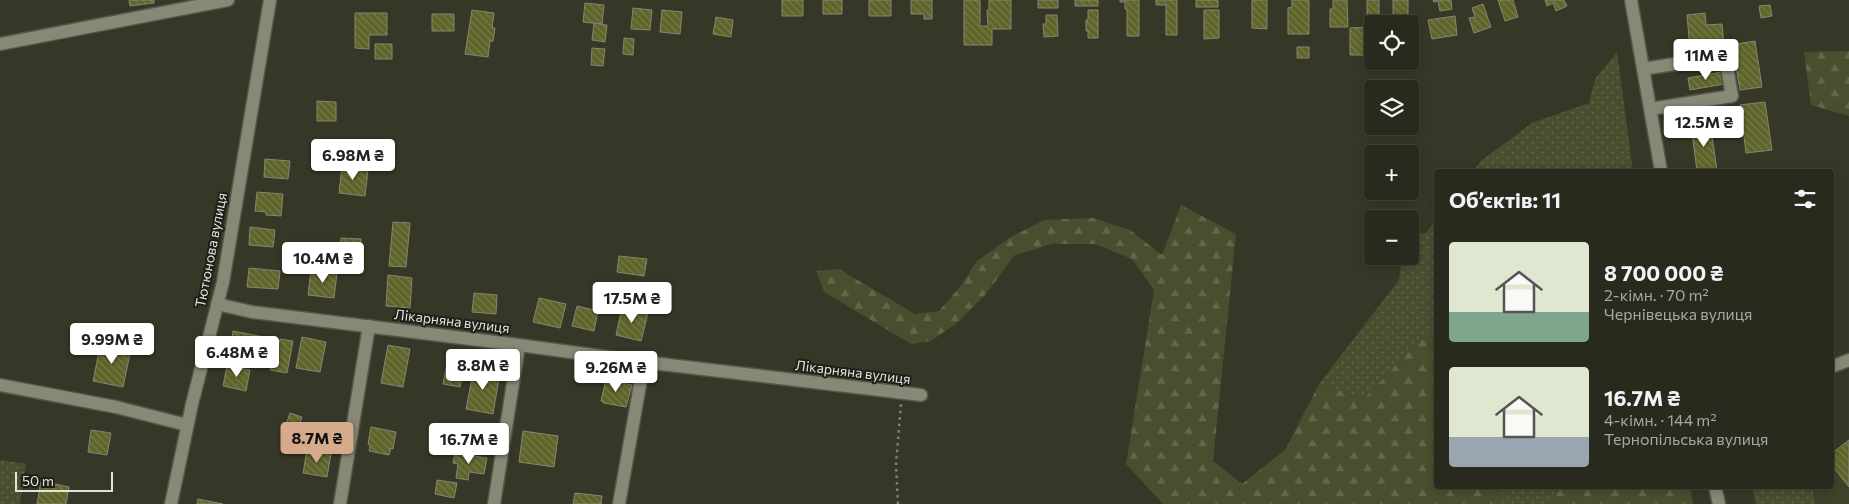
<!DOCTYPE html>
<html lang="uk">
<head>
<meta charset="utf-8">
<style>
  :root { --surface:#282a1d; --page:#34362a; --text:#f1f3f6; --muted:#a5a7a4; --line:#44463b; --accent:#d6ab8b }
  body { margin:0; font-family:Commissioner,sans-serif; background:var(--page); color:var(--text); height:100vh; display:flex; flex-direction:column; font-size:19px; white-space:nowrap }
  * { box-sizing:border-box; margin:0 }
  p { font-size:16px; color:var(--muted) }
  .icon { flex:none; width:28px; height:28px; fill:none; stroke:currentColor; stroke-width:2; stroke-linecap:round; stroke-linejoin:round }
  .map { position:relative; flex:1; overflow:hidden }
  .sheet { position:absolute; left:1434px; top:169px; width:400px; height:320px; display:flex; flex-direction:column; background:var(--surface); border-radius:5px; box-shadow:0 2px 8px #0003,0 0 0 1px var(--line) }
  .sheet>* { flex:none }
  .buttons { position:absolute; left:1364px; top:15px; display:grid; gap:10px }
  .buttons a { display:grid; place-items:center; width:55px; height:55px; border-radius:5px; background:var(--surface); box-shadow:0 2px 8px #0003,0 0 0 1px var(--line); font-size:25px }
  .scale { position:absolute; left:15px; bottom:12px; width:98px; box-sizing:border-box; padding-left:5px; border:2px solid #e2e3d9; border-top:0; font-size:14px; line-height:18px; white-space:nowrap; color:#e2e3d9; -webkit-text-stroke:4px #1e1f17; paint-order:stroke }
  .price { position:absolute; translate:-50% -42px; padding:0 11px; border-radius:5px; background:#fff; color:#222; font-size:16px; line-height:32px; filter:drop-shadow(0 1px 2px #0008) }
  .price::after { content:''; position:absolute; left:50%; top:30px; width:15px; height:11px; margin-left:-8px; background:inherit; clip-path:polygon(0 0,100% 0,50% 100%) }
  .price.active { background:var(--accent); color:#111 }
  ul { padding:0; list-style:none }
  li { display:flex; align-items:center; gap:15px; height:125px; padding:0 15px }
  li span { display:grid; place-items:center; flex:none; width:140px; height:100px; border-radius:5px; color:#555 }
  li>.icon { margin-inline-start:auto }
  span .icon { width:60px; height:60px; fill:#fffc; stroke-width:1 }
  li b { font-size:21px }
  h2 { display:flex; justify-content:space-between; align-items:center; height:60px; padding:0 15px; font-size:21px }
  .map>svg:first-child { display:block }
</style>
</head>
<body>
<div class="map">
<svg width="1849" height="504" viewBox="0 0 1849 504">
  <defs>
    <pattern id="green-dots" width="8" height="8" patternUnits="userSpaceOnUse" patternTransform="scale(1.25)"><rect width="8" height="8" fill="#4a4d2e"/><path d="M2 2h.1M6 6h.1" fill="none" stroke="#64664c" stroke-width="1.8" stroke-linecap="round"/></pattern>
    <pattern id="forest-firs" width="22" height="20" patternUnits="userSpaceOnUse" patternTransform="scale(1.25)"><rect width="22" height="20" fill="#4a4d2e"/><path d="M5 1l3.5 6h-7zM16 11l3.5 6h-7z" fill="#64664c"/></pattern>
    <pattern id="building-back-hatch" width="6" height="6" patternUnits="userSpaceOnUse" patternTransform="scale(1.25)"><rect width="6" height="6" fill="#60642a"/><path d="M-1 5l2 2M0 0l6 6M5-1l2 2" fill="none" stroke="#767a48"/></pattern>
  </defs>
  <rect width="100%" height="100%" fill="#363827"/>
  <path fill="#3f412a" d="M1849,440V504H1815L1812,486H1831V454Z"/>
  <path fill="url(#green-dots)" d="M1617,52L1633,171H1473L1481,161L1532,123L1589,103L1595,79Z
    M1436,219V326L1425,334L1364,399L1319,384L1399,280L1402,256H1410V235L1426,233Z
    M0,460L26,464L20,504H0Z
    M1506,486H1562L1547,504H1496Z
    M1752,486H1812L1815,504H1756Z"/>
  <path fill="url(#forest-firs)" d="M1849,51V116L1811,105L1804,52Z
    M1181,205L1236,234L1213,461L1242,484L1285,450L1319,384L1364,399L1425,334L1436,326V486H1506L1496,504H1163L1126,464L1154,290L1132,259L1095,244H1052L1015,255L985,295L957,323L931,341L911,344L824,292L816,271L839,269L915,314L939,311L960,287L977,261L1011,237L1044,220L1093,218L1130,230L1162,255Z
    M1562,486H1690L1693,504H1547Z"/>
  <path fill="url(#building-back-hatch)" stroke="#848673" d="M129,0H154V3L130,6Z
    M782,0H803V16H782Z
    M823,0H842V14H823Z
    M869,0H891V16H869Z
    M911,0H932V19H924V14H911Z
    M964,0H980V26H988L987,10H989V0H1011V29H992V45H964Z
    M1038,0H1058V8H1038Z
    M1075,0H1098V6H1075Z
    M1120,0H1139V36H1127V9H1125V2H1120Z
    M1156,0H1177V35H1166V5H1156Z
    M1196,0H1218V7H1196Z
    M1252,0H1267V29L1252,28Z
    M1292,0H1309V34H1288V8L1292,7Z
    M1333,0H1347L1348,27H1330V9H1333Z
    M1367,0H1379V22H1367Z
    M1393,0H1408V22H1393Z
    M1433,0H1451L1452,9L1440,11L1438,1L1434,2Z
    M1498,0H1513L1518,17L1505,21Z
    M1545,0H1564L1567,6L1556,11L1553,3L1547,6Z
    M585,3L604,5L602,24L583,22Z
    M1483,4L1491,27L1474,33L1469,18L1475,17L1472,8Z
    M1770,5L1772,16L1761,18L1759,6Z
    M633,8L652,10L650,30L631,29Z
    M472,10L494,13L492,28H495L493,41H490L488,57L465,54Z
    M662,10L682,12L680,34L660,32Z
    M1088,10H1098V38H1088V31H1086V20H1088Z
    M1204,10H1219V38L1204,39Z
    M355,13H387V35H369V49L355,48Z
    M1705,13L1706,25L1722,24L1724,46L1690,49L1687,15Z
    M432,14H454V31H432Z
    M1046,15H1057L1058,36L1044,37L1043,24H1046Z
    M1455,16L1457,35L1432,39L1428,20Z
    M716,17L733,20L731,37L713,34Z
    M594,23L607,25L605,42L592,40Z
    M1370,27V55H1350V28Z
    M624,38L634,39L633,55L623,54Z
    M1755,41L1762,87L1740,90L1735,61L1732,62L1730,45Z
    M375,44H392V59H375Z
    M1297,47H1309V58H1297Z
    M592,48L605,49L603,66L591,65Z
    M1722,72L1724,84L1690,90L1688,78Z
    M317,101L336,102V121H317Z
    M1765,102L1772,150L1746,153L1740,105Z
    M1710,123L1717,170L1697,171L1691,126Z
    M265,159L290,161L288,179L264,177Z
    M342,166L368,170L365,196L339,193Z
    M257,192L283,194L281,216L266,215V212L255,211Z
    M393,222L410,223L406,267L389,266Z
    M250,227L275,230L273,247L249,245Z
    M341,238L361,239L360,253L340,251Z
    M619,256L647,259L644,276L617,272Z
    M249,268L280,271L278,289L247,287Z
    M311,270L337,273L334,298L308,295Z
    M388,275L412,278L410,308L386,306Z
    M474,293L497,295L496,314L472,312Z
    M539,298L566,304L560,328L533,322Z
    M577,306L598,311L594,331L572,326Z
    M622,307L648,313L641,341L616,335Z
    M233,331L264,337L262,348L267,349L264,364L228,357L229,350L225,349L227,337L232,338Z
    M302,337L326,342L320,372L296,368Z
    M280,339L293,341L287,373L270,370L272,359L276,360Z
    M101,342L131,349L123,387L93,381Z
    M388,345L410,349L403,387L381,383Z
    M449,354L466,357L460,387L443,384Z
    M227,366L250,370L246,391L223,386Z
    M474,368L500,373L493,414L466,409Z
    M606,379L615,381L616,379L628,382L627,384L632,385L626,407L604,403L601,401Z
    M290,413L302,417L294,441L282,437Z
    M371,427L396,432L393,449L391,448L389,455L369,451L370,445L368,444Z
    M91,430L111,433L107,455L88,452Z
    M523,431L558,436L554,467L519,462Z
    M1849,440V487L1831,464V454Z
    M307,450L331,454L327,477L303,473Z
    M455,453L487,458L484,474L469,472L468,480L456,478L458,464L453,463Z
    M437,480L457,483L454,498L435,494Z
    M41,481L69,487L66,504H37Z
    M575,493L602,496L601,504H573Z
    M198,499L223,504H197Z"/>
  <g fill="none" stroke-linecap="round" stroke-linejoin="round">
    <g stroke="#555648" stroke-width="15">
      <path id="minor" d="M1631,0L1661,171
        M0,44L228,0
        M1643,69L1725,56L1732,96L1650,109
        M217,304L252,312L519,345L644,362L921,395
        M1831,367L1849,360
        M0,385L116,407L187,425
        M1715,486L1719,504
        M171,504L192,404L223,282L270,0
        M340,504L369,326
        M494,504L519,345
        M619,504L644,362"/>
    </g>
    <path stroke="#808274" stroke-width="2.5" stroke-dasharray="2.5 4" stroke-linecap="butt" d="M898,504L896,464L901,404"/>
    <use href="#minor" stroke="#878976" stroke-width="12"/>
  </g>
  <g text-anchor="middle" stroke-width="4" stroke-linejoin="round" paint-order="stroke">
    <g font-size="14" fill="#e2e3d9" stroke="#1e1f17">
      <text transform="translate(211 250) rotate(-79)" y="5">Тютюнова вулиця</text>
      <text transform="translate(452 321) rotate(7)" y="5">Лікарняна вулиця</text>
      <text transform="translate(853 372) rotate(7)" y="5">Лікарняна вулиця</text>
    </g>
  </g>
</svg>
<div class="buttons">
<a><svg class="icon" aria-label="locate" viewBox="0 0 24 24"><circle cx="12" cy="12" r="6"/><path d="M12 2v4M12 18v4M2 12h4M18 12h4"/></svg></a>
<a><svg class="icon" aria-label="layers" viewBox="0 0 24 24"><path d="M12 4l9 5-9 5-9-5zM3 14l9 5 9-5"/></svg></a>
<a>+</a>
<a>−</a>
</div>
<div class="scale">50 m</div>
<b class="price" style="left:1706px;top:81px">11M ₴</b>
<b class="price" style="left:1704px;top:148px">12.5M ₴</b>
<b class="price" style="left:353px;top:181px">6.98M ₴</b>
<b class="price" style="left:323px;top:284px">10.4M ₴</b>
<b class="price" style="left:632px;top:324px">17.5M ₴</b>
<b class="price" style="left:112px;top:365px">9.99M ₴</b>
<b class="price" style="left:237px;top:378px">6.48M ₴</b>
<b class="price" style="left:483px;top:391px">8.8M ₴</b>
<b class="price" style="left:616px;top:393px">9.26M ₴</b>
<b class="price active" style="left:317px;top:464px">8.7M ₴</b>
<b class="price" style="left:469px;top:465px">16.7M ₴</b>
<section class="sheet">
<h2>Об’єктів: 11<svg class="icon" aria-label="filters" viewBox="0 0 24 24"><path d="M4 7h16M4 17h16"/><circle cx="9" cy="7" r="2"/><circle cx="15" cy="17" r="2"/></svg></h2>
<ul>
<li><span style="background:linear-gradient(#dfe7d0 70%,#7fa58c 0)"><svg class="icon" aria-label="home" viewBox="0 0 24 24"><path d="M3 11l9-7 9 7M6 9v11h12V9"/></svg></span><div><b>8 700 000 ₴</b><p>2-кімн. · 70 m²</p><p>Чернівецька вулиця</p></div></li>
<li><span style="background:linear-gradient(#dfe7d0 70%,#9aa5b1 0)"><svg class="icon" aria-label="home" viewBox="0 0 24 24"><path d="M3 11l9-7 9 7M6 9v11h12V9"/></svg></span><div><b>16.7M ₴</b><p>4-кімн. · 144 m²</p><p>Тернопільська вулиця</p></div></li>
</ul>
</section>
</div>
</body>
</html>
